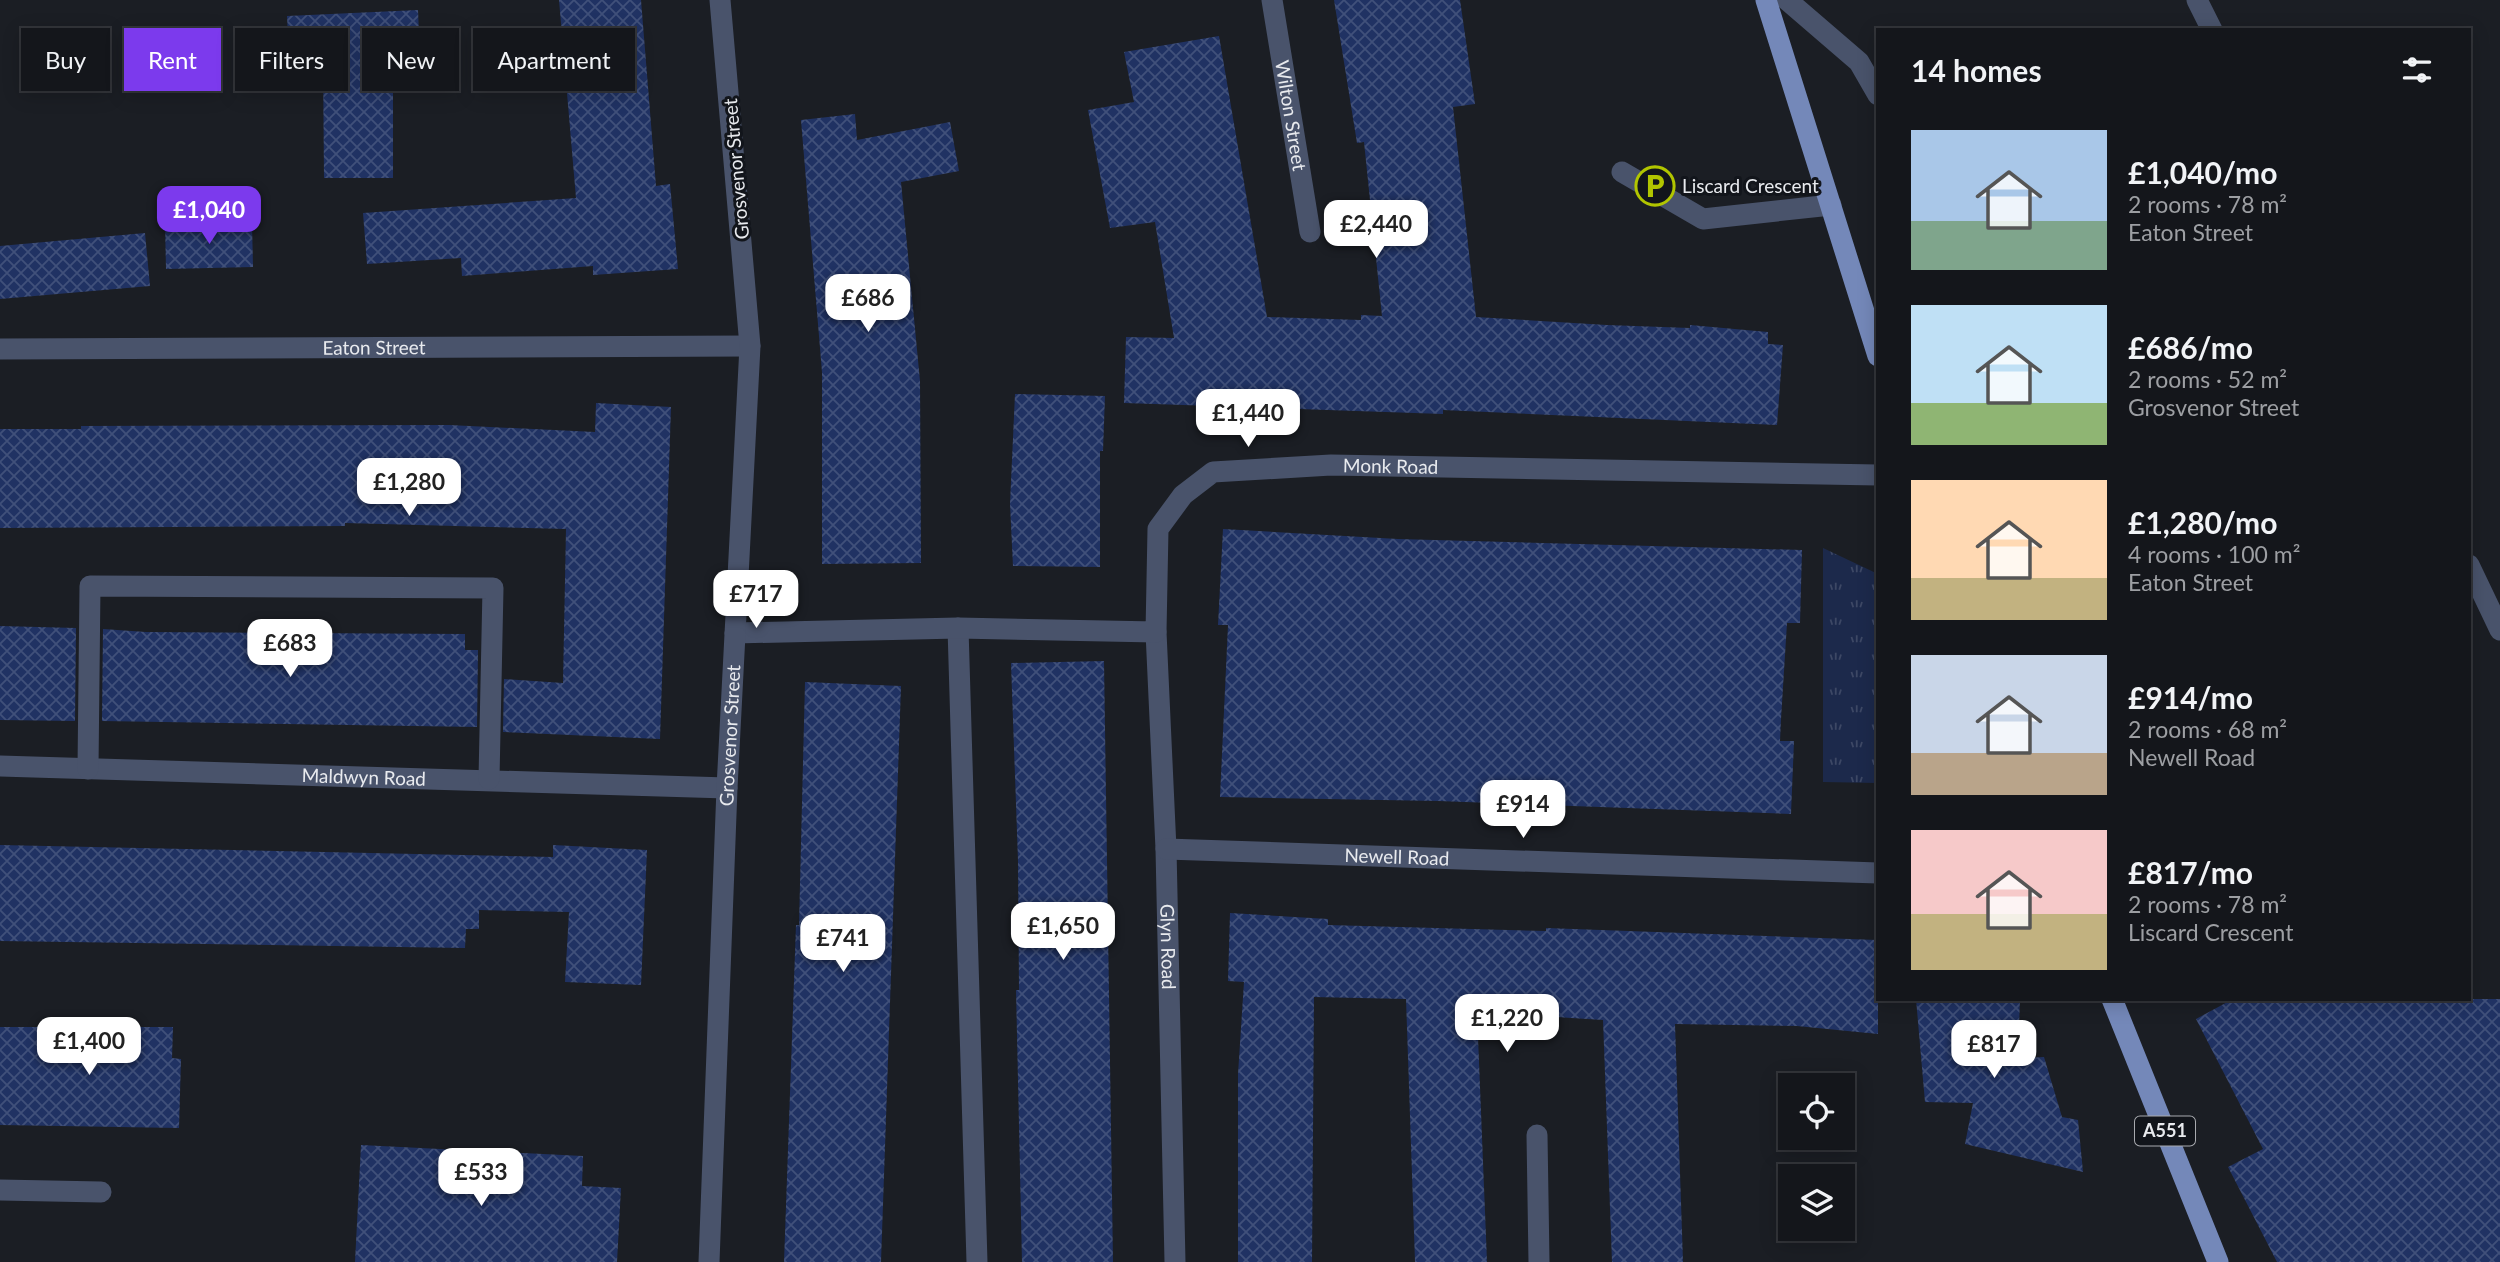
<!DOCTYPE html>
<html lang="en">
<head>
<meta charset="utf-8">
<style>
  :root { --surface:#14161b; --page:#1d1f24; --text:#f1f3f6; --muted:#9d9fa3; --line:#33353a; --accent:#7c3aed }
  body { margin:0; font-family:Lato,sans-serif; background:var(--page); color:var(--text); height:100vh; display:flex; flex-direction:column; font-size:26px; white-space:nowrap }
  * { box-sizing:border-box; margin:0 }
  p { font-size:23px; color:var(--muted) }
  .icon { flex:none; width:38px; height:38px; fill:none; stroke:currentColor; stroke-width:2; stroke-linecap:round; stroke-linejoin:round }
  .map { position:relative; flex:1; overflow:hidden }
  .sheet { position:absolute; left:1876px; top:28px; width:595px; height:973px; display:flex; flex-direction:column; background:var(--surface); border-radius:0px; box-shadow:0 4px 18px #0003,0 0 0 2px var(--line) }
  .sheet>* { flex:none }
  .hud { position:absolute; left:21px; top:28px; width:665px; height:63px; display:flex; gap:14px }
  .controls { position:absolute; left:1778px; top:1073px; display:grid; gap:14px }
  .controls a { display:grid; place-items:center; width:77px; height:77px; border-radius:0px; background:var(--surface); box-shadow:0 4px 18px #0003,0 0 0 2px var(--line); font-size:35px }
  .price { position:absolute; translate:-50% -60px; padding:0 16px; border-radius:14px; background:#fff; color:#222; font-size:23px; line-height:46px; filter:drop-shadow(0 2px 4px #0008) }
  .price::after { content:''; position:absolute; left:50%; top:42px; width:21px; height:16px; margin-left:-10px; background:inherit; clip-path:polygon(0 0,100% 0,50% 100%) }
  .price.selected { background:var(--accent); color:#fff }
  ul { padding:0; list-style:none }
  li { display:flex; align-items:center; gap:21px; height:175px; padding:0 35px }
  li span { display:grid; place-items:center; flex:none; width:196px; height:140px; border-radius:0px; color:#555 }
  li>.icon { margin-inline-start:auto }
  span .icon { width:84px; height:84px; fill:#fffc; stroke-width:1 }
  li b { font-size:30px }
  h2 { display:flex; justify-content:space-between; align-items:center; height:84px; padding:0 35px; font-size:30px }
  .tag { padding:0 24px; border-radius:0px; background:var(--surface); box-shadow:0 4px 18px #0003,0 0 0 2px var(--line); font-size:24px; line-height:63px }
  .tag.selected { background:var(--accent); color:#fff }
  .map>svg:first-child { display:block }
</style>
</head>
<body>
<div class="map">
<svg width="2500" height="1262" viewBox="0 0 2500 1262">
  <defs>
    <pattern id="grass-tufts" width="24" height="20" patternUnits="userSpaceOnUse" patternTransform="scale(1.75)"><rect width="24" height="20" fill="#1c294b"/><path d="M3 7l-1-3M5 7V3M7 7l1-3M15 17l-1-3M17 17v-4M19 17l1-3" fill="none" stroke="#3d4865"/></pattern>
    <pattern id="building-cross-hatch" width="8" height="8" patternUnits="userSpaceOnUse" patternTransform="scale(1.75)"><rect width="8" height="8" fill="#203263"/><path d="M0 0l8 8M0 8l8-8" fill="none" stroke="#40507a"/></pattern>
  </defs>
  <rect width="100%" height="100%" fill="#1b1e24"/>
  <path fill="url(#grass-tufts)" d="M1823,548L1878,574V783L1823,782Z"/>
  <path fill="url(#building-cross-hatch)" d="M559,0H641L656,186L670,184L678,269L593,275V266L462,276L461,258L367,264L363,213L576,198Z
    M1334,0H1460L1475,104L1453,107L1476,317L1607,325L1690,328V325L1768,332V344L1783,345L1777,425L1443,410V414L1124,403L1126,337L1174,338L1155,222L1110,228L1088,110L1134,102L1124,52L1219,36L1267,317L1361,320V315L1382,316L1364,142L1357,143Z
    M418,10L420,56L393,57V178H324L323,60L289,61L287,16Z
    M855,114L857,140L950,122L959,171L901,182L920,381L921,563L822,564V372L801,120Z
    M252,223L253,267L166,269L165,224Z
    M145,233L150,286L0,299V246Z
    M1015,394L1105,396L1103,451H1100V567L1013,566L1010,504Z
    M596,403L671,407L660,739L503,732L504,679L563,683L566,529L345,523V526L0,528V429H81V426L449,425L595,432Z
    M1223,529L1398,539L1802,550L1800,623H1787L1781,719L1780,741H1794L1791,814L1438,801L1220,797L1228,625H1218Z
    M0,626L76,628L75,721L0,720Z
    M103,629L146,632L465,634V650H478L477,727L102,721Z
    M1104,661L1113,1262H1022L1016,990H1019L1018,861L1011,663Z
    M805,682L901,686L881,1262H784L796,925H799Z
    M0,845L553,857V845L647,850L641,985L565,982L569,912L479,910V929H466L465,948L0,941Z
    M1230,913L1328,919V925L1546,931V928L1878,940V1034L1797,1026L1675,1024L1683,1262H1612L1603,1020L1477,1012L1487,1262H1415L1406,999L1314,997L1312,1262H1238V1074L1244,982L1228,981Z
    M1916,999H2020L2018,1058L2044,1057L2062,1117L2078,1120L2083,1172L1965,1144L1973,1103L1925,1102Z
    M2233,999H2500V1262H2277L2228,1167L2263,1149L2196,1019Z
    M0,1027H173L172,1058L181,1059L179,1128L0,1125Z
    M361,1145L583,1156L582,1186L621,1188L617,1262H355Z"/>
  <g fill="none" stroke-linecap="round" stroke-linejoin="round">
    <g stroke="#49536b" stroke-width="21">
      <path id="s1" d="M1272,0L1310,232"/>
      <path d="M1787,0L1859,62L1878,95"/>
      <path d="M2197,0L2212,30"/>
      <path d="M1622,172L1703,219L1831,205"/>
      <path id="s2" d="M0,349L750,346"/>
      <path d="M2469,565L2500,630"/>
      <path d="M958,628L977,1262"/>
      <path id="s3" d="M1156,632L1166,849L1175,1262"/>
      <path id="s4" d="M735,633L958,628L1156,632L1158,529L1183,495L1213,472L1331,465L1878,475"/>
      <path id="s5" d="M0,766L727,788"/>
      <path d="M88,769L90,586L493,588L489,779"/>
      <path id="s6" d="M1166,849L1878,873"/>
      <path d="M1537,1135L1539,1262"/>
      <path d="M0,1190L101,1192"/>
      <path id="s7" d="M709,1262L727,788L750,346L720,0"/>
    </g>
    <path stroke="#7488b9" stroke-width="21" d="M1766,0L1878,356
      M2112,999L2218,1262"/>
  </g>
  <defs>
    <g id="parking-ring" transform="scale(2.0125)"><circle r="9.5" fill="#12151b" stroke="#b1c500" stroke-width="1.5"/><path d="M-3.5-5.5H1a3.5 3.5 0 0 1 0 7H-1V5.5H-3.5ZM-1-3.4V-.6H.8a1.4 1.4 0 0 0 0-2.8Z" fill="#b1c500"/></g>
  </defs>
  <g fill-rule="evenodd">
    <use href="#parking-ring" x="1655" y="186"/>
  </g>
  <g text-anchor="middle" stroke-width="6" stroke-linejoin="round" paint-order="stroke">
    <rect fill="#12151b" stroke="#a8aaaf" stroke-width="2" x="2135" y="1116.5" width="60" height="29" rx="5"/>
    <g font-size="18" font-weight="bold" fill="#e8eaee">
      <text x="2165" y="1137">A551</text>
    </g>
    <g font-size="19" fill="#e8eaee" stroke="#12151b">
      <text dy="7" stroke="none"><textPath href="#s1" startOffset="117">Wilton Street</textPath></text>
      <text transform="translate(736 169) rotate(-95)" y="7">Grosvenor Street</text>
      <text dy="7" stroke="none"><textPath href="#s2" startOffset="374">Eaton Street</textPath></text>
      <text dy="7" stroke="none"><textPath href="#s4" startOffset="782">Monk Road</textPath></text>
      <text dy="7" stroke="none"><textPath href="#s7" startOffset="527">Grosvenor Street</textPath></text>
      <text dy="7" stroke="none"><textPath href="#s5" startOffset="364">Maldwyn Road</textPath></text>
      <text dy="7" stroke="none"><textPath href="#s6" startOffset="231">Newell Road</textPath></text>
      <text dy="7" stroke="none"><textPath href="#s3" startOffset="315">Glyn Road</textPath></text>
    </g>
    <g font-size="19" fill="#e8eaee" stroke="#12151b" text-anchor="start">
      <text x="1682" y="193">Liscard Crescent</text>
    </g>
  </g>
</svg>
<div class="controls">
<a><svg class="icon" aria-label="locate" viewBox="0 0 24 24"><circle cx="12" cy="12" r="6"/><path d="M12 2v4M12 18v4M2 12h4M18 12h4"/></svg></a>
<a><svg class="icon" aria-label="layers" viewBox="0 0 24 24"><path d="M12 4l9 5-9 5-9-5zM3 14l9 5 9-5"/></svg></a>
</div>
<b class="price selected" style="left:209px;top:246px">£1,040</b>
<b class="price" style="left:1376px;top:260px">£2,440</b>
<b class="price" style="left:868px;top:334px">£686</b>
<b class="price" style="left:1248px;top:449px">£1,440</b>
<b class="price" style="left:409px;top:518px">£1,280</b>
<b class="price" style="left:756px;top:630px">£717</b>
<b class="price" style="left:290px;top:679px">£683</b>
<b class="price" style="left:1523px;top:840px">£914</b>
<b class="price" style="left:1063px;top:962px">£1,650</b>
<b class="price" style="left:843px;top:974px">£741</b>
<b class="price" style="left:1507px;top:1054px">£1,220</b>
<b class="price" style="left:89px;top:1077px">£1,400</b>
<b class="price" style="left:1994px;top:1080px">£817</b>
<b class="price" style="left:481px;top:1208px">£533</b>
<div class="hud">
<a class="tag">Buy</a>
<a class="tag selected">Rent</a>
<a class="tag">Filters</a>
<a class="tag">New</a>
<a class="tag">Apartment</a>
</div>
<section class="sheet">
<h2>14 homes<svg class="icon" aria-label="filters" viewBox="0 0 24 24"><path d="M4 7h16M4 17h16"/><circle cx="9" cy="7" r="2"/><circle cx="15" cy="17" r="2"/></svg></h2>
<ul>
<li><span style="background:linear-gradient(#a9c7e8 65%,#7fa58c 0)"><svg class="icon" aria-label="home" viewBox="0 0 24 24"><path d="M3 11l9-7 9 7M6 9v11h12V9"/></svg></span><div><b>£1,040/mo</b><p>2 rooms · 78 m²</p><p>Eaton Street</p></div></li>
<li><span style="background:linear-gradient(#bfe0f5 70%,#8fb573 0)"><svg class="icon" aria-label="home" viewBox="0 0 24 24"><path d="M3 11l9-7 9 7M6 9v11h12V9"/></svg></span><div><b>£686/mo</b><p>2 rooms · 52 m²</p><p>Grosvenor Street</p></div></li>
<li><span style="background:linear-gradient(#ffd9b3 70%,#c2b280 0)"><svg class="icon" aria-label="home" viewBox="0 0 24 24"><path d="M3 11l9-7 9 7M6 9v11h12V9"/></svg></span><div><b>£1,280/mo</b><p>4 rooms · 100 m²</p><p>Eaton Street</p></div></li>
<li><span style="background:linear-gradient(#c9d6e8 70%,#b9a48a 0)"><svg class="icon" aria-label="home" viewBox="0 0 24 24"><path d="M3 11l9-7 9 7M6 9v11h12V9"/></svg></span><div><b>£914/mo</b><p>2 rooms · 68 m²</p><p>Newell Road</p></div></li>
<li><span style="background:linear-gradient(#f6c9c9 60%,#c2b280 0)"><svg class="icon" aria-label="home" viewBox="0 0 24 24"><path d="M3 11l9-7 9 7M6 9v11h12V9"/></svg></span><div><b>£817/mo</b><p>2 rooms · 78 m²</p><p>Liscard Crescent</p></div></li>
</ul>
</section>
</div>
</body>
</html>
